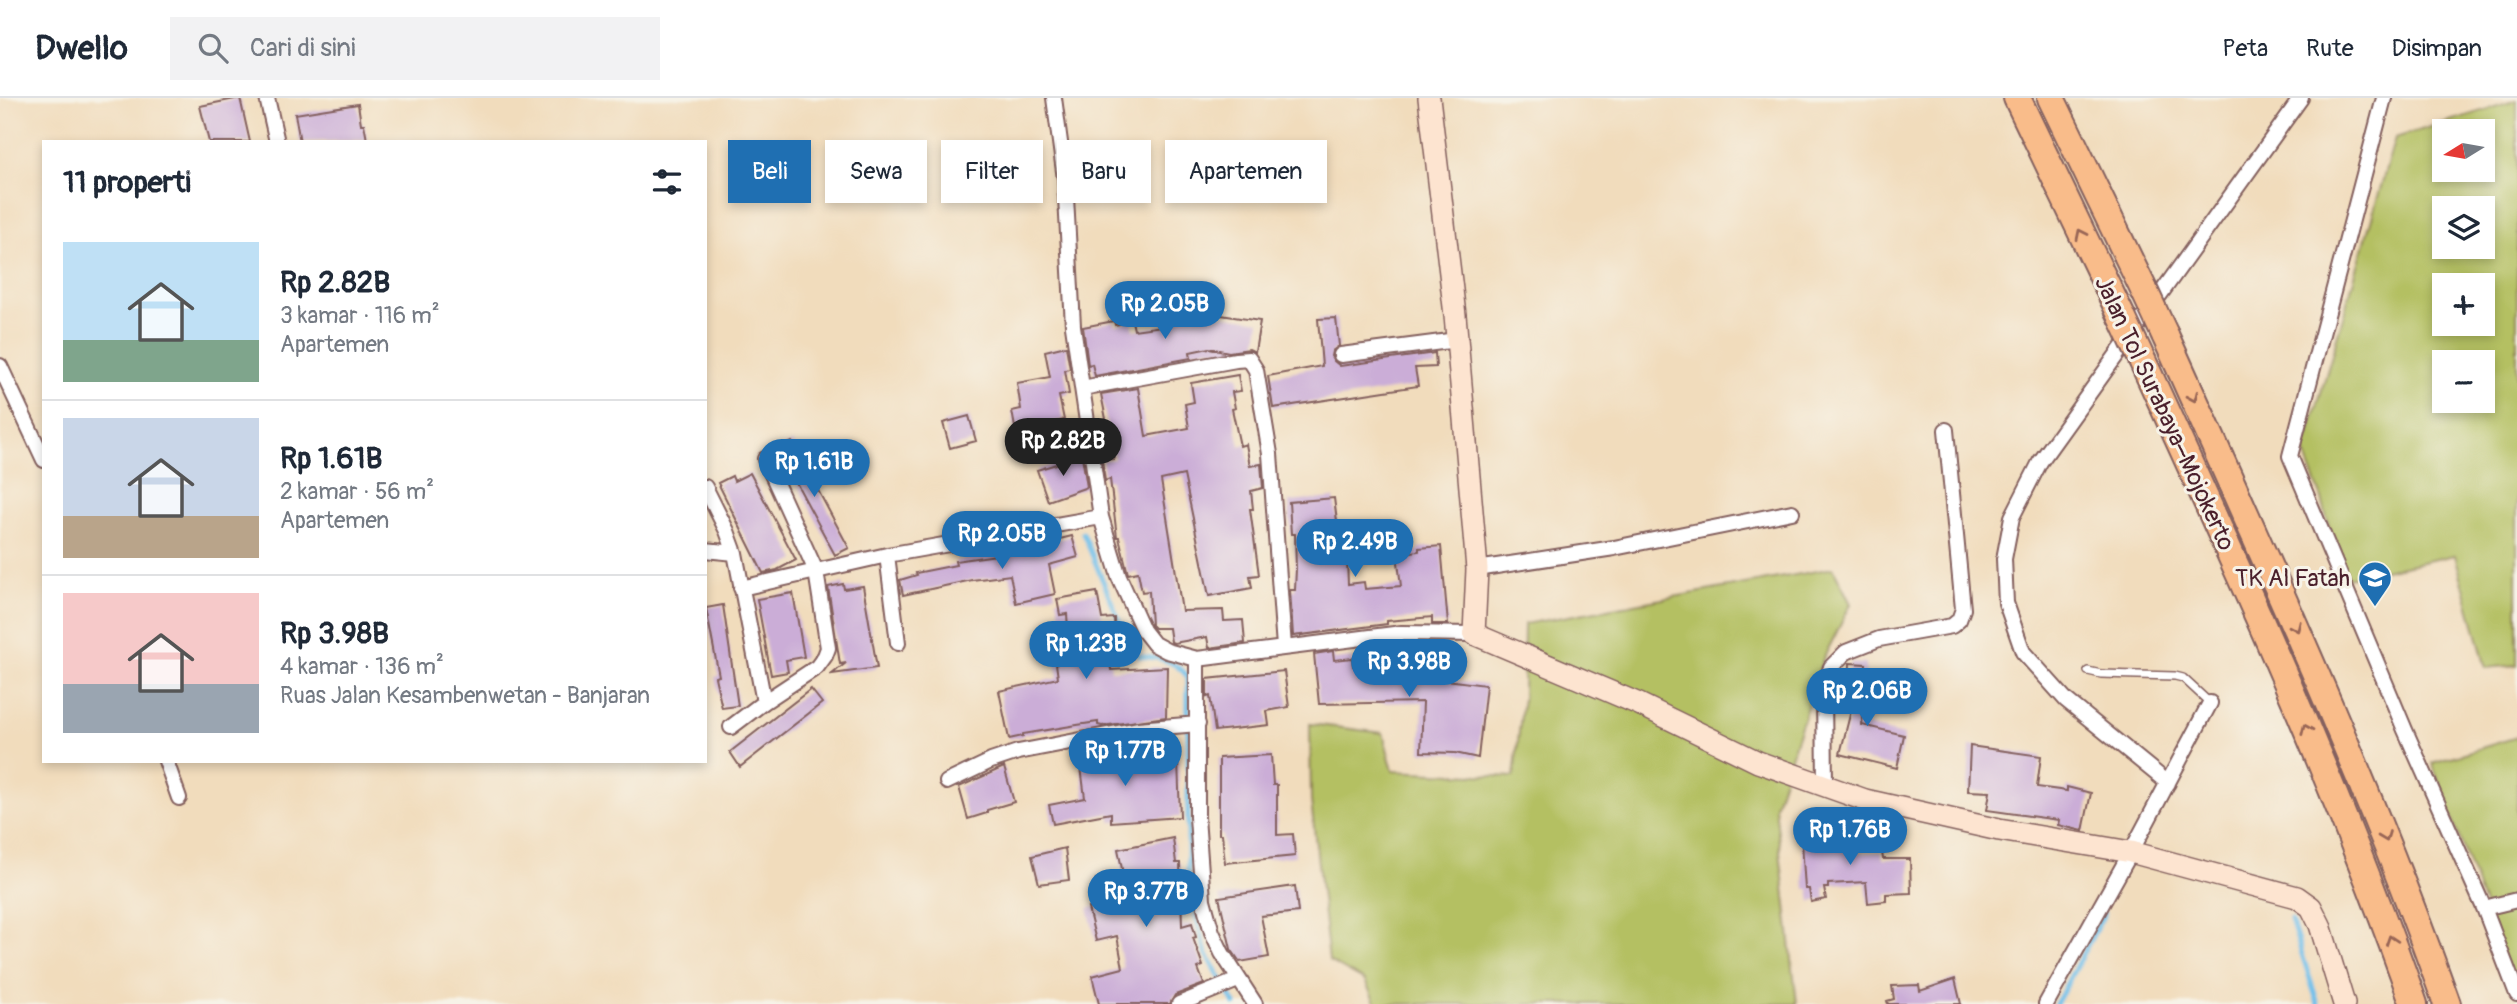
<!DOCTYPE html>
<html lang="id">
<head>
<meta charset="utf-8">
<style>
  :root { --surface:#fff; --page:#f2f2f3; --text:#1f2937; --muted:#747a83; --line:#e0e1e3; --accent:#1f6fb2 }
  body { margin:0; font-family:Pangolin,sans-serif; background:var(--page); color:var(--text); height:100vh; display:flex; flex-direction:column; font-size:26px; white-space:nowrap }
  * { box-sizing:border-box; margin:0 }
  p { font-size:23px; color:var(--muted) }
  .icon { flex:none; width:38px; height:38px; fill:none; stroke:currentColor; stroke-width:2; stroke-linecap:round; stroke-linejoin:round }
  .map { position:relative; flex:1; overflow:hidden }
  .details { position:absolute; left:42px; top:42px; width:665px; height:623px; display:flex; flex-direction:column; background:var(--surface); border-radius:0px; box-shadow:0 4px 10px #0003 }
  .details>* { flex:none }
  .hud { position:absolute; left:728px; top:42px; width:665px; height:63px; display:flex; gap:14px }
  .needle { width:46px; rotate:259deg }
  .controls { position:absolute; left:2432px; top:21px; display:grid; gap:14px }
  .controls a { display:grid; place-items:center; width:63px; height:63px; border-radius:0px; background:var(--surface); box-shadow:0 4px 10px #0003; font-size:35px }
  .price { position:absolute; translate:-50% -60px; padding:0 16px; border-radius:24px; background:var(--accent); color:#fff; font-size:23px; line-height:46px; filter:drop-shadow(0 2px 4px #0008) }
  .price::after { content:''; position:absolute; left:50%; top:42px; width:21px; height:16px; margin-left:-10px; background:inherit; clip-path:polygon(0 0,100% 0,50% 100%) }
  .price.active { background:#222; color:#fff }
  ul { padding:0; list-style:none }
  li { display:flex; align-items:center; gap:21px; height:175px; padding:0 21px }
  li+li { border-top:2px solid var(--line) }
  li span { display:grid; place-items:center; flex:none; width:196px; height:140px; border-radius:0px; color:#555 }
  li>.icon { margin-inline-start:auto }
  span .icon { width:84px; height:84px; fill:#fffc; stroke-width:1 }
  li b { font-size:30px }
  h2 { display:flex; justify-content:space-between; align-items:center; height:84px; padding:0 21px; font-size:30px }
  .chip { padding:0 24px; border-radius:0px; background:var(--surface); box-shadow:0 4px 10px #0003; font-size:24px; line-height:63px }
  .chip.active { background:var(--accent); color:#fff }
  header { display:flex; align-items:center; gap:42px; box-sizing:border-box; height:98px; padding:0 35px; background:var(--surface); border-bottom:2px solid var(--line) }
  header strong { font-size:33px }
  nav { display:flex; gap:38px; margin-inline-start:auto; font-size:24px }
  .search { width:490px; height:63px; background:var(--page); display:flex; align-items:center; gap:18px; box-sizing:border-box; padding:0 24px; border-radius:0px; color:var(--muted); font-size:26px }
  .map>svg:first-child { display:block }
</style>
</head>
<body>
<header>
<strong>Dwello</strong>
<div class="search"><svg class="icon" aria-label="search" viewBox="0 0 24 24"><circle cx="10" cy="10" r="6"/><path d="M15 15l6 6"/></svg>Cari di sini</div>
<nav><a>Peta</a><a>Rute</a><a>Disimpan</a></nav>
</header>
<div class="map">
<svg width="2517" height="906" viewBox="0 0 2517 906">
  <rect width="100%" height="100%" fill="#f7f3e8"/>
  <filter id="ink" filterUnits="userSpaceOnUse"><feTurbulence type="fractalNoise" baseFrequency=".0143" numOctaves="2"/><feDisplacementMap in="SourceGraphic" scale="14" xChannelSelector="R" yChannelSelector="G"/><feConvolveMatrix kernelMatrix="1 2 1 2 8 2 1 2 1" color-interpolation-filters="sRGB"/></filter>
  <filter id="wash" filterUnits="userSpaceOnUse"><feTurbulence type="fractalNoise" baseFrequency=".00686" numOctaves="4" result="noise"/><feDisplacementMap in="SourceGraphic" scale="28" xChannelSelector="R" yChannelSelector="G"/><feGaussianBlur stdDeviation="1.57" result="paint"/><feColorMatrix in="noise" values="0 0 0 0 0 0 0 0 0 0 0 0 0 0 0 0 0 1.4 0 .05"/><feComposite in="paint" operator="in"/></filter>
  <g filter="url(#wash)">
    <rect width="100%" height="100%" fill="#f1dcbc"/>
    <path fill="#b4c062" stroke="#7f7046" stroke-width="2" fill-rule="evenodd" d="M2517,2V567L2486,570L2455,457L2342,481L2322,401L2304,353L2395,40ZM2445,33H2483V72H2445ZM2445,110H2483V149H2445ZM2445,187H2483V226H2445ZM2445,264H2483V303H2445Z
      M1833,470L1851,506L1822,563L1775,708L1797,906H1376L1365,883L1329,863L1311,703L1310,626L1383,635L1393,673L1514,679L1523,599L1524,526Z
      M2517,639V897L2432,665Z"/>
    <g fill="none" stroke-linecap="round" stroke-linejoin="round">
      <path stroke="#6fbfea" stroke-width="5" d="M1083,435L1130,548L1139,558C1160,560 1175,562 1188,579V791L1206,855L1235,906
        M2291,822L2318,906
        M2056,906L2104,816"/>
    </g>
    <g id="blocks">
      <path fill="#cbadd7" d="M240,0L250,44H209L200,8Z
        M358,6L361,26H364L367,42L300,44L295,16Z
        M1208,215L1260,223L1255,254L1249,251L1229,254L1209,250L1190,254L1191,260L1095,278L1092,266L1088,267L1083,229L1114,223L1115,227L1132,223L1134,232L1170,227L1168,221Z
        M1336,220L1339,248L1332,253L1331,258L1334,263L1340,268L1435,255L1436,269L1415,270L1418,288L1273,310L1268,278L1322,268L1318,221Z
        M1066,248L1070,271L1065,272L1069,296L1059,298L1064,322L1030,329L1031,333L1016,335L1012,313L1021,311L1017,285L1050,279L1045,253Z
        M1238,277L1241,293L1232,294L1235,310L1232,311L1240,348L1246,346L1250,368L1261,366L1263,390L1251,393L1253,411H1250L1259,477L1250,478L1252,490L1209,498L1184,377L1161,382L1182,513L1223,512L1224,523L1243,522L1245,545L1209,550L1207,539L1174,545L1171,544L1169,530H1154L1151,527L1149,493L1142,494L1138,474L1128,476L1119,439H1117L1110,381L1105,383L1102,362L1114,361L1101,296L1138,290L1146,338L1189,330L1185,306L1194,304L1191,285Z
        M969,318L976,343L950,350L943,325Z
        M792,344L849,450L835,457L778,351Z
        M1082,358L1087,389L1048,403L1037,372Z
        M750,375L796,462L777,472L763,475L718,385L732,378L734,383Z
        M1334,400L1339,439L1346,438L1348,486L1364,484L1365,491L1401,488L1397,456L1419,453V450L1441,448L1448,526H1432V519L1387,523V526L1293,538L1290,492H1295L1296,471L1295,436H1291L1289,404Z
        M1072,438L1078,459L1049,467L1055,496L1016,505L1010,477L972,482L903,497L900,482L917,477L916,475L956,467L955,463L1032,452V448Z
        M843,486L844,491L863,488L877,570L832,576L846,565L840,566L828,489Z
        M1097,494L1102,521L1114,520L1115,539L1107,540L1111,572L1167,569L1166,619L1102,628L1098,627V624L1077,627L1023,636V638L1009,641L999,593L1058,580L1054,551L1064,550L1063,547L1069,546L1067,516L1060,517L1057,501Z
        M793,495L804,559L786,562L788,574L771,577L757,501Z
        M723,507L738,608L722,610L715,579L719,578L706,510Z
        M1333,553L1334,562L1352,560L1353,568L1396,566L1423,568L1422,579L1486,587L1478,660L1455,655L1421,654L1423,604L1319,606L1314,556Z
        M1850,565L1866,566L1862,627L1904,637L1897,670L1840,656L1852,609L1847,608Z
        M1284,573L1289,609L1267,613L1269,627L1215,633L1210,598L1207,599V581Z
        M811,591L822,605L740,669L730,654Z
        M1165,638L1139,641L1141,664L1178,662L1180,719L1111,724V715L1053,726L1049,707L1085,700L1081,669L1107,666L1105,647L1139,641Z
        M1970,648L2041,658L2037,689L2067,693V689L2091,695L2083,733L2058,727L2059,722L1987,712L1990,694L1968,693Z
        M1271,657L1273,687H1277V737L1293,736L1295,758L1225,765L1222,736H1219V660Z
        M1004,669L1014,704L987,712V715L968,721L959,689Z
        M1816,728V737L1856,734L1857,755L1882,754L1883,761H1910L1911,795L1886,796V803L1868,805L1866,784L1828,786V790H1824L1826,801L1811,804L1809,791H1805L1801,729Z
        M1173,740L1176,765H1180L1182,828L1192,825L1196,839L1193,840L1203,868L1198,870L1204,886L1175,897L1170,906H1099L1092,878L1123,870L1117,838L1096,843L1088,810L1101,808L1096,781L1123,776L1118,751Z
        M1065,750L1069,782L1039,786L1032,758Z
        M1295,788L1298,814L1261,818L1269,859L1240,864L1231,851L1219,799Z
        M1955,881L1961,906H1888L1887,903L1894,901L1892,888L1919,887L1920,893Z"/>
    </g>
  </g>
  <g filter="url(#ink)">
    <use href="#blocks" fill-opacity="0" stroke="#84615e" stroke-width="2"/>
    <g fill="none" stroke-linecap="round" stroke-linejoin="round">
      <g stroke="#84615e" stroke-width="10">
        <path id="service" d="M2088,573L2101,576L2175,578L2183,580L2210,605"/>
      </g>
      <g stroke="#84615e" stroke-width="18">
        <path id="minor" d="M267,0L277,44
          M1054,0L1065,81L1073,228L1101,419L1119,479L1143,532L1154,546L1167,553L1197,561L1402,535L1474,536
          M2384,0L2290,358L2405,632L2484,810L2517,896
          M1341,257L1457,242
          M0,268L44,362
          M1082,290L1236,262L1249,261L1256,272L1270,356L1284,549
          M705,389L727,433L735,455L764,604
          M705,452L735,455
          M887,457L898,545
          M1477,471L1614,450L1792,414
          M741,490L887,457L1101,419
          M1197,561V719L1203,802L1212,834L1222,855L1255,906
          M731,629L764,604L817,569L825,558L828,550L816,473L765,361
          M166,663L179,700
          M947,684L991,663L1018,654L1138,631L1198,626
          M2168,685L2066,602L2023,554L2006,505L2004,461L2012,419L2040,364L2301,0
          M1825,687L1824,593L1831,569L1846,554L1879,541L1952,528L1959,522L1963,511L1946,332
          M2484,810L2517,802
          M1179,906L1238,882
          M2046,906L2131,754L2210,605"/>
      </g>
      <g stroke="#84615e" stroke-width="24">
        <path id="secondary" d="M1429,0L1455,217L1477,471L1474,536L1639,606L1758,664L1865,702L1999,732L2131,754L2297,799L2311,809L2320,827L2344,906"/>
      </g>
      <g stroke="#84615e" stroke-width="30">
        <path id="motorway" d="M2017,0L2122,219
          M2051,0L2144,192
          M2165,237C2264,458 2366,678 2447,906
          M2143,264C2240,475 2337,687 2414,906"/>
      </g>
      <use href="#service" stroke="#fff" stroke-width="7"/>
      <use href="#minor" stroke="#fff" stroke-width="14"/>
      <use href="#secondary" stroke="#fde4d0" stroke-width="21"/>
      <use href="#motorway" stroke="#f9bc8a" stroke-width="26"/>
      <g stroke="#84615e" stroke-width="30" stroke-linecap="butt">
        <path id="motorway-bridge" d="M2144,192L2165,237
          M2122,219L2143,264"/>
      </g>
      <use href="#motorway-bridge" stroke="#f9bc8a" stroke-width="26"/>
    </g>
    <defs><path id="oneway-chevron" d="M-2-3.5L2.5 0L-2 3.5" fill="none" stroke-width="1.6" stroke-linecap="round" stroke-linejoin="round" transform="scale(1.75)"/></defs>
    <g stroke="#996656">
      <use href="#oneway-chevron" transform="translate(2081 136) rotate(-116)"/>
      <use href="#oneway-chevron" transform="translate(2193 299) rotate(66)"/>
      <use href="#oneway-chevron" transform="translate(2296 529) rotate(66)"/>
      <use href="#oneway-chevron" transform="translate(2306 631) rotate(-114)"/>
      <use href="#oneway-chevron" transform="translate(2385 739) rotate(69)"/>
      <use href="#oneway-chevron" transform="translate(2391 842) rotate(-109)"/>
    </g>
  </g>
  <defs>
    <g id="school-pin" transform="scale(1.75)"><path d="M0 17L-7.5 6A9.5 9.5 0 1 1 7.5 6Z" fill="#1f6fb2" stroke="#f7f3e8"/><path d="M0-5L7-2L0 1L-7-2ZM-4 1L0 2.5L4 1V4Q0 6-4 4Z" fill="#fff"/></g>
  </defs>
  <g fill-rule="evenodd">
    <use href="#school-pin" x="2375" y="480"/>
  </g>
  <g text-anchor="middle" stroke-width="6" stroke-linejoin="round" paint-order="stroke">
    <g font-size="24" fill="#4a1f2b" stroke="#f7f3e8">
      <text transform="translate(2165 315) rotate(65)" y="8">Jalan Tol Surabaya–Mojokerto</text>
    </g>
    <g font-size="24" fill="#4a1f2b" stroke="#f7f3e8" text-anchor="end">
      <text x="2350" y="488">TK Al Fatah</text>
    </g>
  </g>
</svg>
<div class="controls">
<a><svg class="needle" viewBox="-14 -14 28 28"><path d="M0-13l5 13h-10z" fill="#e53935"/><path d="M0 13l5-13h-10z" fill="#747a83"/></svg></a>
<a><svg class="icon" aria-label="layers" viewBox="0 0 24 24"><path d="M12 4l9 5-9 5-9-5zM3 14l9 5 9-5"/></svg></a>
<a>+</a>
<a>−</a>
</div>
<b class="price" style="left:1165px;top:243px">Rp 2.05B</b>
<b class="price active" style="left:1063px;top:380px">Rp 2.82B</b>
<b class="price" style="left:814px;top:401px">Rp 1.61B</b>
<b class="price" style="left:1002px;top:473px">Rp 2.05B</b>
<b class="price" style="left:1355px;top:481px">Rp 2.49B</b>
<b class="price" style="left:1086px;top:583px">Rp 1.23B</b>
<b class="price" style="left:1409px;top:601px">Rp 3.98B</b>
<b class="price" style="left:1867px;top:630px">Rp 2.06B</b>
<b class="price" style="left:1125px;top:690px">Rp 1.77B</b>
<b class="price" style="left:1850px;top:769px">Rp 1.76B</b>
<b class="price" style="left:1146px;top:831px">Rp 3.77B</b>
<div class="hud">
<a class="chip active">Beli</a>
<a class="chip">Sewa</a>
<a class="chip">Filter</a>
<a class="chip">Baru</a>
<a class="chip">Apartemen</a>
</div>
<section class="details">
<h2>11 properti<svg class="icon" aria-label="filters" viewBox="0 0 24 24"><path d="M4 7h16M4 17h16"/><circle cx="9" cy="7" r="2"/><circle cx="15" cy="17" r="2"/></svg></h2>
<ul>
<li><span style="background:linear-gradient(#bfe0f5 70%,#7fa58c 0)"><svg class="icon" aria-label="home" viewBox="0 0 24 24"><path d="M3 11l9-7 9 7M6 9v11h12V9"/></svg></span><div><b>Rp 2.82B</b><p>3 kamar · 116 m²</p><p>Apartemen</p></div></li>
<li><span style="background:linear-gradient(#c9d6e8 70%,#b9a48a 0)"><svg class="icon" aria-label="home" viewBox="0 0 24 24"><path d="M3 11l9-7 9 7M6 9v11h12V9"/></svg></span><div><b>Rp 1.61B</b><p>2 kamar · 56 m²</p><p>Apartemen</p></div></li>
<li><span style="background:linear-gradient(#f6c9c9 65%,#9aa5b1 0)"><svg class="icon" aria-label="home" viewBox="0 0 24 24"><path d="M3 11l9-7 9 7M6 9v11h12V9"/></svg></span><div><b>Rp 3.98B</b><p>4 kamar · 136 m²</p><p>Ruas Jalan Kesambenwetan - Banjaran</p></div></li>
</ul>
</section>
</div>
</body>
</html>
